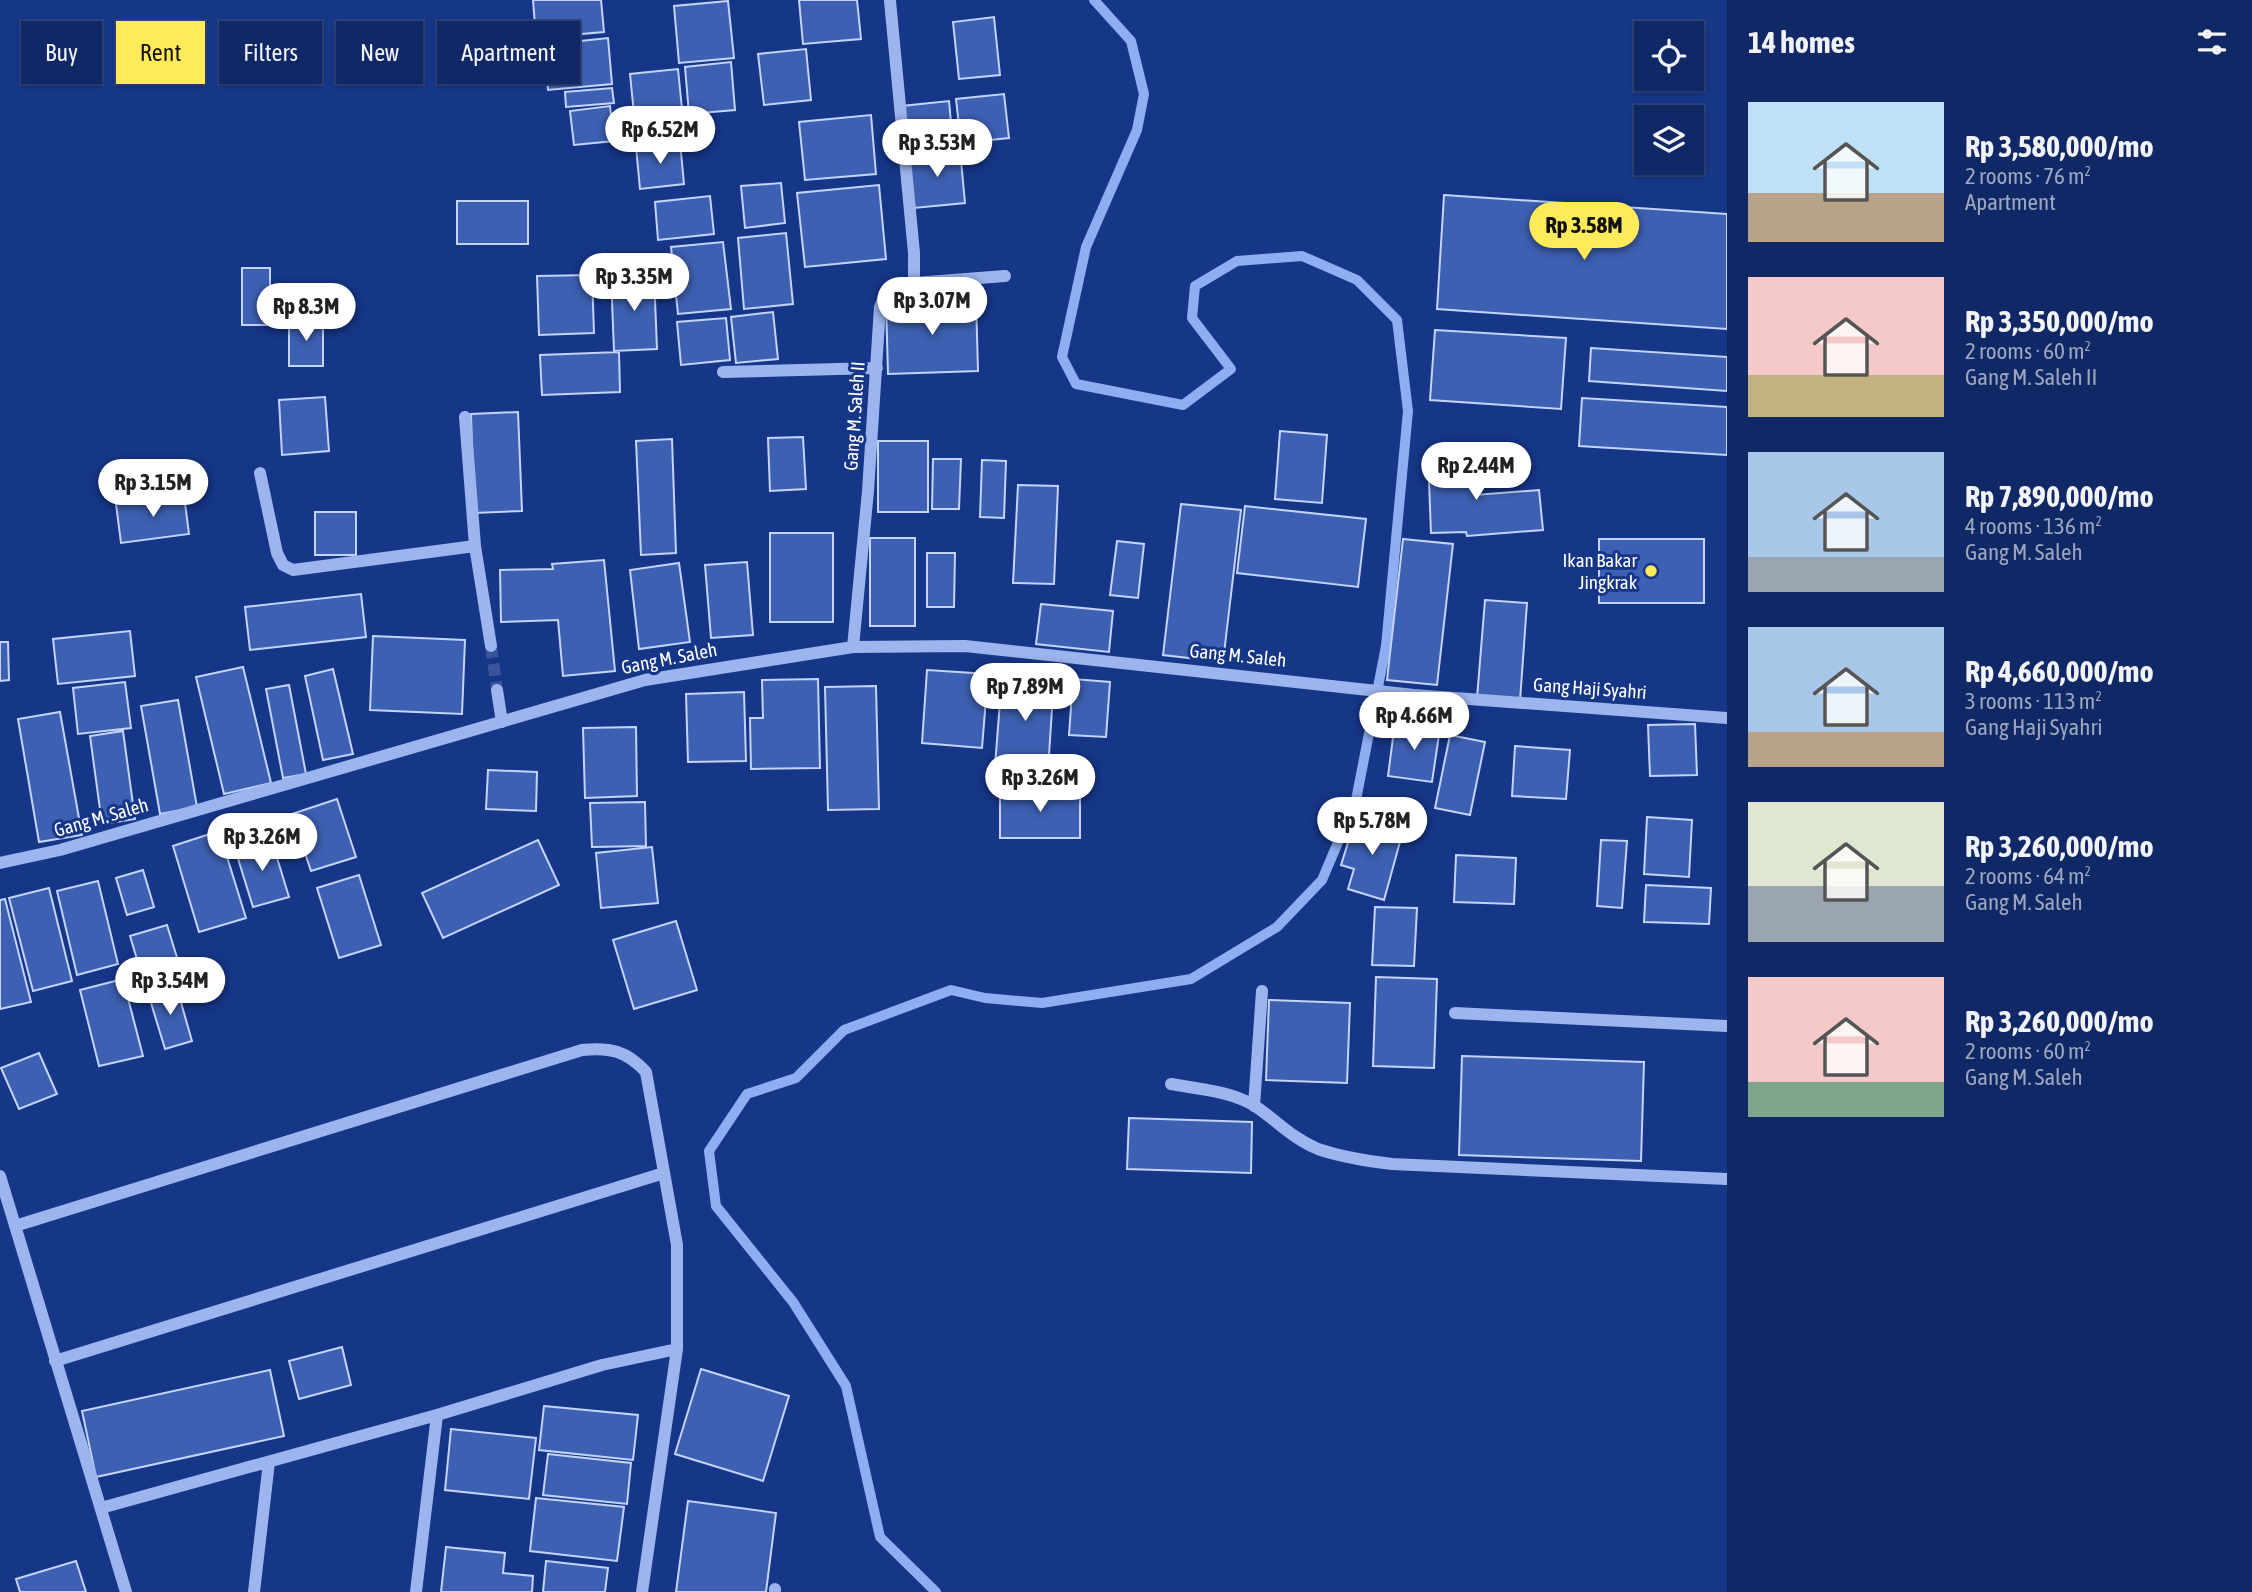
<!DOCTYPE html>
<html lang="en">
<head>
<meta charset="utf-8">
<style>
  :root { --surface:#102866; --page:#1e346f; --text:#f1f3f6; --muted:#9ca6bf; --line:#30447a; --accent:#ffea5a }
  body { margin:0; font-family:"Asap Condensed",sans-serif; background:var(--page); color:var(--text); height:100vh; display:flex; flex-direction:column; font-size:26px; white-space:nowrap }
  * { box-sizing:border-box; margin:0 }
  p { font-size:23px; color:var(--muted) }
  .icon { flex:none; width:38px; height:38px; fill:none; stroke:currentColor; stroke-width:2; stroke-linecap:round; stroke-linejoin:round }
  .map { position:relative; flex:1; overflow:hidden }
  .sheet { display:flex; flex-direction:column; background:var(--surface); width:525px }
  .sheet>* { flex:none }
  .hud { position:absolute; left:21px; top:21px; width:665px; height:63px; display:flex; gap:14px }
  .fabs { position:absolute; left:1634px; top:21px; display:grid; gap:14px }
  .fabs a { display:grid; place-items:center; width:70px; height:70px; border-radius:0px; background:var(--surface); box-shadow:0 2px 5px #0004,0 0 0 2px var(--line); font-size:35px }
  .price { position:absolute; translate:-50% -60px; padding:0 16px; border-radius:24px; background:#fff; color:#222; font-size:23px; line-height:46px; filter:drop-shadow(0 2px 4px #0008) }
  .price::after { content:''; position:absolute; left:50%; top:42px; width:21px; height:16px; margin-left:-10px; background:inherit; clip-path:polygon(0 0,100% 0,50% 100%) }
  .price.current { background:var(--accent); color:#111 }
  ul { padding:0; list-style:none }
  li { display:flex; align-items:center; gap:21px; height:175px; padding:0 21px }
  li span { display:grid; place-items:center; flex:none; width:196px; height:140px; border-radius:0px; color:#555 }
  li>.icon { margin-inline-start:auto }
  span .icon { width:84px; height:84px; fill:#fffc; stroke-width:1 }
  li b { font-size:30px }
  h2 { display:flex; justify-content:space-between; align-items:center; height:84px; padding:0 21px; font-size:30px }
  .chip { padding:0 24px; border-radius:0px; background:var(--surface); box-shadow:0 2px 5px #0004,0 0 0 2px var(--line); font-size:24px; line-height:63px }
  .chip.current { background:var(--accent); color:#111 }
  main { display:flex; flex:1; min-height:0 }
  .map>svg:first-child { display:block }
</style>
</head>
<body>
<main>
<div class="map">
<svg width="1727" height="1592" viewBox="0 0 1727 1592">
  <rect width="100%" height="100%" fill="#163688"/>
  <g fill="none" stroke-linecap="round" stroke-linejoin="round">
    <path stroke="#8fadf1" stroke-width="10" d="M936,1592L880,1537L846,1386L793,1302L716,1206L709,1151L747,1094L796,1078L844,1030L951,990L985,998L1042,1003L1191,979L1277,927L1322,880L1356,800L1386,646L1408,411L1397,320L1357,280L1302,256L1237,261L1195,286L1192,318L1231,369L1183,405L1076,384L1062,357L1086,247L1137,130L1144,94L1131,41L1094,0"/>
  </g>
  <path fill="#3e60b2" stroke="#c3d3fa" stroke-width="2" d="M533,0H601L604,32L536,38Z
    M799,0H857L861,39L803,44Z
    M728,1L734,58L679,63L674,6Z
    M994,17L1000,75L959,79L953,22Z
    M608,38L612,84L548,90L543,45Z
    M806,49L811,100L764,105L758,54Z
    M731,62L735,110L689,114L685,67Z
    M678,69L683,119L635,124L630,74Z
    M612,88L614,103L566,107L565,92Z
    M1004,94L1009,138L961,143L956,99Z
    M949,101L953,144L906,149L902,106Z
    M610,106L614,141L574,145L570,111Z
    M871,115L876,174L805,180L799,122Z
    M680,142L684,184L640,189L636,147Z
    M960,150L965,203L914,208L908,154Z
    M781,183L785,223L745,228L741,186Z
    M879,185L886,259L805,267L797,193Z
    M1444,195L1727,214V329L1437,309Z
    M710,196L714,234L658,240L655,202Z
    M457,201H528V244H457Z
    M786,233L793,304L744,309L738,238Z
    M723,242L731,309L678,314L671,247Z
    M242,268H270V325H242Z
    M592,275L594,333L539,335L537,276Z
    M654,275L657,349L614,351L611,276Z
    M976,300L978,371L888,374L886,303Z
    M773,312L778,359L736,363L731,317Z
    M726,318L730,360L681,365L677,322Z
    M289,320H323V366H289Z
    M1435,330L1566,338L1561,409L1430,400Z
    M1591,348L1727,357V391L1589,381Z
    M619,352L620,392L542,395L540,355Z
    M325,397L329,451L282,455L279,400Z
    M1582,398L1727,407V455L1579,446Z
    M518,412L522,511L474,513L471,414Z
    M1280,431L1327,435L1322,503L1275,499Z
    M803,437L806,489L770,491L768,438Z
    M672,439L676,553L641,555L636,441Z
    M878,441H928V512H878Z
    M1473,453L1475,495L1539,490L1543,530L1467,536L1466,532L1431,533L1428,455Z
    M933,459H961L959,509H932Z
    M982,460L1006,461L1004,518L980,517Z
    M1018,485L1058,486L1054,584L1013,583Z
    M184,495L189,534L121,543L116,504Z
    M1181,504L1241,510L1223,662L1163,655Z
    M1245,506L1366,519L1358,587L1237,573Z
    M315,512H356V555H315Z
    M770,533H833V622H770Z
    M870,538H915V626H870Z
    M1403,539L1453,544L1437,685L1387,680Z
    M1599,539H1704V603H1599Z
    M1117,541L1144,544L1138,598L1110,595Z
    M927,553H955L954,607H927Z
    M604,560L615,671L563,676L558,620L501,622L500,570L553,569L552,564Z
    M747,562L753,635L711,638L705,565Z
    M679,563L690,642L639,649L630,570Z
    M361,594L366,637L250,650L245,607Z
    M1485,600L1527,603L1520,701L1477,698Z
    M1041,604L1113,611L1109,652L1036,644Z
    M130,631L135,676L58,684L53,639Z
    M373,636L465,640L462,714L370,710Z
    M0,642H8L9,680L0,681Z
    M243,667L271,783L224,794L196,677Z
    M333,669L353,754L323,760L305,676Z
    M927,670L988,674L982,748L922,743Z
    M1002,676L1054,679L1048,770L995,766Z
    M818,679L820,768L751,769L750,718H763L762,680Z
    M1073,679L1110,682L1106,737L1069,735Z
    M125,682L131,728L78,734L73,688Z
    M289,685L306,774L283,778L266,689Z
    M876,686L879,809L828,810L825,687Z
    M744,692L746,761L688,762L686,694Z
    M178,700L197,807L160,814L141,706Z
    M60,712L82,835L39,842L18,719Z
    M1395,722L1440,728L1432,782L1388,776Z
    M1695,724L1697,775L1650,776L1648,725Z
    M636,727L637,796L585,798L583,728Z
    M123,731L135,819L102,824L90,736Z
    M1450,735L1485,742L1470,815L1435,808Z
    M1515,746L1570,750L1566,799L1512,796Z
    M488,770L537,772L536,811L486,809Z
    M1000,791H1080V838H1000Z
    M337,799L356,857L311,871L292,814Z
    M645,802L646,846L592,847L590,803Z
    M1356,817L1403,831L1384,900L1348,889L1354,869L1341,865Z
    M1647,817L1692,820L1689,877L1644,874Z
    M219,831L246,918L199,932L173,846Z
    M271,838L289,897L253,907L235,849Z
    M538,840L559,885L443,938L422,893Z
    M1601,840L1627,841L1622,908L1597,906Z
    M652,847L658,903L601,908L596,853Z
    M1456,855L1516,858L1514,904L1454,902Z
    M143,870L154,907L127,915L116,878Z
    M359,875L381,945L339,958L317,888Z
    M98,881L118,964L77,975L57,891Z
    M1646,885L1711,888L1709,924L1644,922Z
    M49,888L72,981L33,991L9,898Z
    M5,899L31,1002L0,1009V900Z
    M1375,907L1417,908L1414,966L1372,965Z
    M676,921L697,990L634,1009L613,940Z
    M167,925L179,964L142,976L130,936Z
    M1376,977L1437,979L1434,1068L1373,1066Z
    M123,979L143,1056L99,1066L80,990Z
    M176,985L192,1041L165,1049L148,993Z
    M1269,1000L1350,1003L1347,1083L1266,1080Z
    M39,1053L57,1094L19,1109L1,1068Z
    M1462,1056L1644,1062L1641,1161L1459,1155Z
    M1129,1118L1252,1122L1251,1173L1127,1169Z
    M342,1347L351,1385L299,1399L289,1361Z
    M701,1369L789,1396L763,1481L675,1454Z
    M270,1370L284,1436L96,1477L82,1411Z
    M544,1406L638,1415L633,1460L539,1450Z
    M451,1429L536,1438L529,1499L445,1490Z
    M548,1454L631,1463L627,1504L543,1495Z
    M536,1498L624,1507L617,1561L530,1551Z
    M688,1501L776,1513L766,1592H676Z
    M446,1547L505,1553L503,1573L533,1576L532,1592H441Z
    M76,1561L86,1592H20L16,1579Z
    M546,1561L608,1568L605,1592H543Z"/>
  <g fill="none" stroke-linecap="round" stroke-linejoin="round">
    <path stroke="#39549a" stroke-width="12" stroke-dasharray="12 6" stroke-linecap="butt" d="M491,646L497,690"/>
    <path stroke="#9db5ee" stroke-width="12" d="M890,1L914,253V283
      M723,372L877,368
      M465,417L475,546L491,646
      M260,473L277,553L283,565L293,570L475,546
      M853,647L868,491L880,307L887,290L914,283L1005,276
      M497,690L502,722
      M0,863L60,850L645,680L853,647L965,646L1414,695L1727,718
      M1455,1013L1727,1026
      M1171,1084C1198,1089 1231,1091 1255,1106C1276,1120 1293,1139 1318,1149C1341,1157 1367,1161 1392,1164L1727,1179
      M1254,1106L1262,991
      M0,1176L126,1592
      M15,1226L582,1050C610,1047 627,1051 646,1072L677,1245V1349L642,1592
      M55,1361L664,1173
      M101,1508L437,1415L602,1365L677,1349
      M254,1592L269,1462
      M416,1592L437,1415
      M775,1592V1589"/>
  </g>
  <circle fill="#ffea5a" stroke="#163688" stroke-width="2.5" cx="1651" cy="571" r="7"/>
  <g text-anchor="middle" stroke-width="6" stroke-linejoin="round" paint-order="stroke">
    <g font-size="19" fill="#fff" stroke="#163688">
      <text transform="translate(854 416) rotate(-86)" y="7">Gang M. Saleh II</text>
      <text transform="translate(1238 655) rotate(6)" y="7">Gang M. Saleh</text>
      <text transform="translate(669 658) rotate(-11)" y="7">Gang M. Saleh</text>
      <text transform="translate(1590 688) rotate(4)" y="7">Gang Haji Syahri</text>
      <text transform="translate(101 817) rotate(-16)" y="7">Gang M. Saleh</text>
    </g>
    <g font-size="19" fill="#fff" stroke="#163688" text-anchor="end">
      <text x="1637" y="567">Ikan Bakar<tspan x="1637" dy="22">Jingkrak</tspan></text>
    </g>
  </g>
</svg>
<div class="fabs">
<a><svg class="icon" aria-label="locate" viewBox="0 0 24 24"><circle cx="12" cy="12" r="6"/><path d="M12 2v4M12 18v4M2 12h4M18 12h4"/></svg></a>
<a><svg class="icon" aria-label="layers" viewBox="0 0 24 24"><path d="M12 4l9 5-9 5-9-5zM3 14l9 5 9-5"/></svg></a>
</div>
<b class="price" style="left:660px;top:166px">Rp 6.52M</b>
<b class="price" style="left:937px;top:179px">Rp 3.53M</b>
<b class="price current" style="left:1584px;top:262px">Rp 3.58M</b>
<b class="price" style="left:634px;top:313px">Rp 3.35M</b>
<b class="price" style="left:932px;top:337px">Rp 3.07M</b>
<b class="price" style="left:306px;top:343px">Rp 8.3M</b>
<b class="price" style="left:1476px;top:502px">Rp 2.44M</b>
<b class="price" style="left:153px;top:519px">Rp 3.15M</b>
<b class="price" style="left:1025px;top:723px">Rp 7.89M</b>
<b class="price" style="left:1414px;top:752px">Rp 4.66M</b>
<b class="price" style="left:1040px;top:814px">Rp 3.26M</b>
<b class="price" style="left:1372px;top:857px">Rp 5.78M</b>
<b class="price" style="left:262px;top:873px">Rp 3.26M</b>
<b class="price" style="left:170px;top:1017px">Rp 3.54M</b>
<div class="hud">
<a class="chip">Buy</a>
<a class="chip current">Rent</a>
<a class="chip">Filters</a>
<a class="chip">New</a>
<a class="chip">Apartment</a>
</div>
</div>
<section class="sheet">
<h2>14 homes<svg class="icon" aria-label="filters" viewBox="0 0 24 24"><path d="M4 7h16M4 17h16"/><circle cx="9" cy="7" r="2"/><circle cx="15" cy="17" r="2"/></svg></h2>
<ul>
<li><span style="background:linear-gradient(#bfe0f5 65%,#b9a48a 0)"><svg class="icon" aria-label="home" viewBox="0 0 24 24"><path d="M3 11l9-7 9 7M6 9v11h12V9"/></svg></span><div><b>Rp 3,580,000/mo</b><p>2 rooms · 76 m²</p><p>Apartment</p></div></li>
<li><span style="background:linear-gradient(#f6c9c9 70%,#c2b280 0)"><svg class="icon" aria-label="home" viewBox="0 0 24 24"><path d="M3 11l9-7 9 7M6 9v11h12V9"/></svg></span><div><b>Rp 3,350,000/mo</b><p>2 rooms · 60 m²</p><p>Gang M. Saleh II</p></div></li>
<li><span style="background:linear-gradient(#a9c7e8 75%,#9aa5b1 0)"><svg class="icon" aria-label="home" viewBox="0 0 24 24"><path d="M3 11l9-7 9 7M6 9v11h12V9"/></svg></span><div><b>Rp 7,890,000/mo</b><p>4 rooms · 136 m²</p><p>Gang M. Saleh</p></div></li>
<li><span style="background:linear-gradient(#a9c7e8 75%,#b9a48a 0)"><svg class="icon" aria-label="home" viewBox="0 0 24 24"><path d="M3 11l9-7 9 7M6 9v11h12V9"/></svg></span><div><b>Rp 4,660,000/mo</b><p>3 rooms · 113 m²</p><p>Gang Haji Syahri</p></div></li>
<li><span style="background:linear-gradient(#dfe7d0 60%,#9aa5b1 0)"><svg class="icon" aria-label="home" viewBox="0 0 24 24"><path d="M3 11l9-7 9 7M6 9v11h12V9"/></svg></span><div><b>Rp 3,260,000/mo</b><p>2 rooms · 64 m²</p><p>Gang M. Saleh</p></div></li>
<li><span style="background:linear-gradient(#f6c9c9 75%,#7fa58c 0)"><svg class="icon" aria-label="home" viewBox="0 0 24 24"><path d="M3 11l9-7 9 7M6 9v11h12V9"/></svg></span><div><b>Rp 3,260,000/mo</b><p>2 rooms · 60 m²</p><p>Gang M. Saleh</p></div></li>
</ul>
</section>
</main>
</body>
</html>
